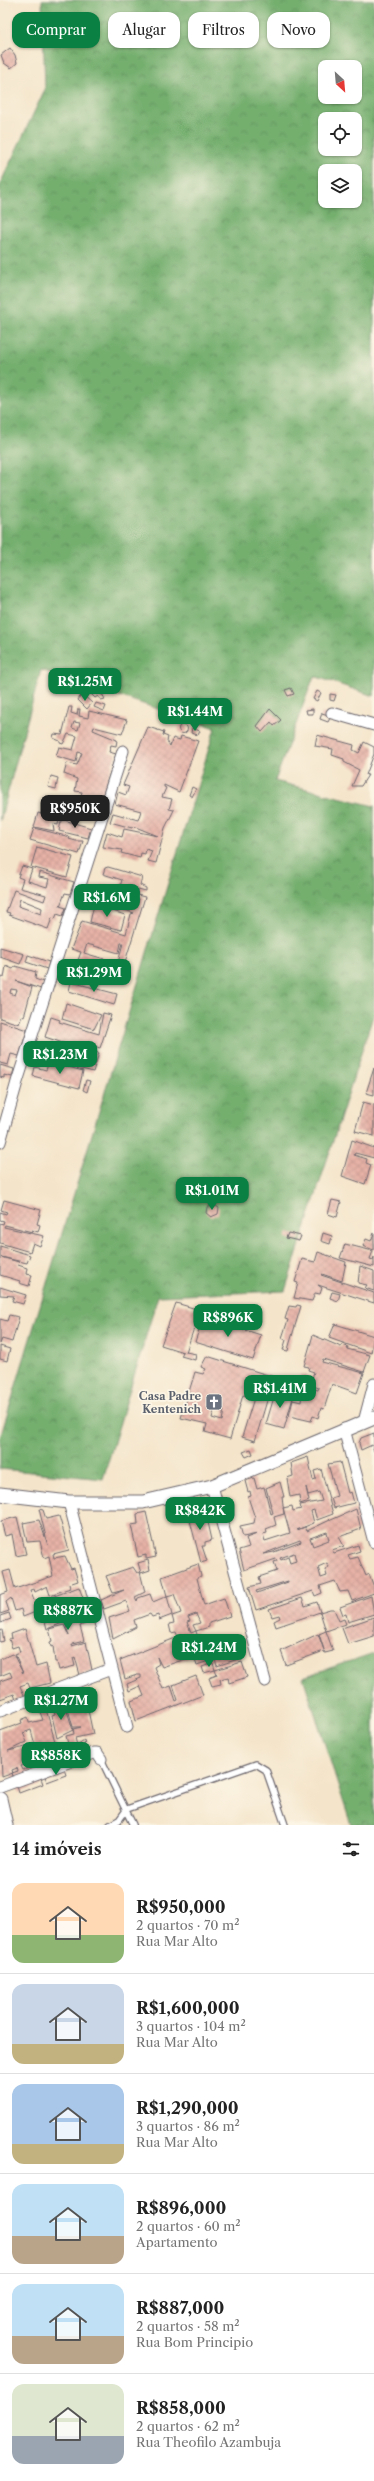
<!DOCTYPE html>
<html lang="pt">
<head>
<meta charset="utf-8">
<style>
  :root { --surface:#fff; --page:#f6f6f6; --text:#222; --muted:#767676; --line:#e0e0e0; --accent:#0b8043 }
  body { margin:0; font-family:"Libre Caslon Text",serif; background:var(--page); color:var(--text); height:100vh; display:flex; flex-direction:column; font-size:15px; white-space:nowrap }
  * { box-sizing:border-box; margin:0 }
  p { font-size:13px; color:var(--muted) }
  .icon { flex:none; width:22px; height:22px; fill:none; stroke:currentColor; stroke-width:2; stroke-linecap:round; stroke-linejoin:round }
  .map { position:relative; height:1825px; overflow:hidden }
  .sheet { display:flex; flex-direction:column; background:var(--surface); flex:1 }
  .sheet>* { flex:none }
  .top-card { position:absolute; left:12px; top:12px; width:350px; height:36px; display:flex; gap:8px }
  .needle { width:26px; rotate:154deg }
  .controls { position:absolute; left:318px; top:60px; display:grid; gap:8px }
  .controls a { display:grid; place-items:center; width:44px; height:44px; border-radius:8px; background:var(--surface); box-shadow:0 1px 3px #0004; font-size:20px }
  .price { position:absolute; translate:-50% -34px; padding:0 9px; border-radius:8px; background:var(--accent); color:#fff; font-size:13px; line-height:26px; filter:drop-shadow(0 1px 2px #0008) }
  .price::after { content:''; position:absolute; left:50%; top:24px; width:12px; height:9px; margin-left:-6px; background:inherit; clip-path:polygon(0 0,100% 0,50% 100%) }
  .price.active { background:#222; color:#fff }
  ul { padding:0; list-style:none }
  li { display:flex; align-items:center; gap:12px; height:100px; padding:0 12px }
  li+li { border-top:1px solid var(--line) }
  li span { display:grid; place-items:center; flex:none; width:112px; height:80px; border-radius:12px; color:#555 }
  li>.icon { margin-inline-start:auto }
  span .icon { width:48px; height:48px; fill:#fffc; stroke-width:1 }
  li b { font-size:17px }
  h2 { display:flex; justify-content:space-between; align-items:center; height:48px; padding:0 12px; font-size:17px }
  .tag { padding:0 14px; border-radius:12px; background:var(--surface); box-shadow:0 1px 3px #0004; font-size:14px; line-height:36px }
  .tag.active { background:var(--accent); color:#fff }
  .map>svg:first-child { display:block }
</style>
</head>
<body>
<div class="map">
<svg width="374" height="1825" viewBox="0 0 374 1825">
  <defs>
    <pattern id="forest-crowns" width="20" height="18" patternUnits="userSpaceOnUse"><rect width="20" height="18" fill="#74af6e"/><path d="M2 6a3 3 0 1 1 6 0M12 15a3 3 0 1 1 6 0" fill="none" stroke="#5f8e5c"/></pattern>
    <pattern id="building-cross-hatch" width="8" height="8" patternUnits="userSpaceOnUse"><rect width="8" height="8" fill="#e6b1a6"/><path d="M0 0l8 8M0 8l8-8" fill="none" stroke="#c59890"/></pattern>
  </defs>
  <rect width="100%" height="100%" fill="#fcf5e5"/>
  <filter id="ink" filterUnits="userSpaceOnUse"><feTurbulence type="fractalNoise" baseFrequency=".025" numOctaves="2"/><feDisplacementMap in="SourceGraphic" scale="8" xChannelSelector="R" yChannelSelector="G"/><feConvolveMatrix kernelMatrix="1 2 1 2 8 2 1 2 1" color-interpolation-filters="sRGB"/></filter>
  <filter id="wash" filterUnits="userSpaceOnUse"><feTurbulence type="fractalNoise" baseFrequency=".012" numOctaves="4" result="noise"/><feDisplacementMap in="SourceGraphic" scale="16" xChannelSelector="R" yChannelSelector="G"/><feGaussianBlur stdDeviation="0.9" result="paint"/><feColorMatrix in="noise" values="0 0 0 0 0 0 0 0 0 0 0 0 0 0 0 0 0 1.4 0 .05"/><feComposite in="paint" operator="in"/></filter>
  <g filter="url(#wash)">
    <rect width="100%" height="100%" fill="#f4e4c9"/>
    <path fill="url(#forest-crowns)" stroke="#4b6854" fill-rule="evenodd" d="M42,0H374V696L314,676L275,781L374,806V1013L285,1291L158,1296L103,1479L0,1469V1438L215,728L41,670L0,821V184L45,89ZM325,67H355V97H325ZM325,119H355V149H325ZM325,171H355V201H325Z
      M374,1653V1825H351L303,1677Z"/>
    <g id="blocks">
      <path fill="url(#building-cross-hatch)" fill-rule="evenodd" d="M10,48L15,55L17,63L11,68L4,63L1,55Z
        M116,678L119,682L102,694L105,699L101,700L98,696L95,698L91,694Z
        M291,688L294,694L288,696L285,690Z
        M317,691L321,693L317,701L313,699Z
        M82,694L92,703L87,709L78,700Z
        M330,694L336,695L334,701L330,700Z
        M96,703L106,706L104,711L94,707Z
        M69,707H72L71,713L77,715L78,709H80L79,716L88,718L89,711L127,720L122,734L94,727L93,730L117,740L116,746L111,745L109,752L116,754L101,800L81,795L82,792L75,791L77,779L64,774L67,763L77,765L82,753L78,752L76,762L56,756L59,747L73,750L77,736L68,734L63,744L60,743V741L53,738L54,734L62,735ZM74,722L80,723L78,730L72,728Z
        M270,709L281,720L274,726L271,722L262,732L257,726Z
        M313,709V714H307L306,710Z
        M322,713L331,716L328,722L320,719Z
        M178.5 729a4.5 4.5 0 1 1 9 0a4.5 4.5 0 1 1-9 0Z
        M148,727L164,732L163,735L168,737L167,741L170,746L173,738L180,740L181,736L198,741L179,792L164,785V787L166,788L162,797L172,799L169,809L174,810L165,828L156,863L148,861L152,851L146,849L145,854L141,853L140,858L121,853L122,850L103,847L107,832L122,837L124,829L158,836L133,826L132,828L110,822L113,813L138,820L141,811L115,804L118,792L126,795L129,787L123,785Z
        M192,728L200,731L198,735L191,733Z
        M317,735L354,745L353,750L359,753L364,742L374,747V754L366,775H368L361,786H352L359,770L344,762V759L332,755L333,749L315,746Z
        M51,776L58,778L56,789L48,787Z
        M192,787L196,789L192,797L189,795Z
        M38,813L59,819L58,825L53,824L54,831L34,827Z
        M64,820L91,828L88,838L59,831L61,822Z
        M34,828L70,837L69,839L76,841H83L79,854L30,840Z
        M37,847L73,857L67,877L31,867Z
        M22,866L32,869L28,881L47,887L49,879L39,877L40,872L74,882L70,894L65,893L60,906L66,908L63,916L57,914L55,919L52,918L48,929L9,915L10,913L6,912L14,890L44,901L46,895L20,888L23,879L18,877ZM20,899L42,908L41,914L18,906Z
        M108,867L142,877L140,885L146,888V891L138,889L137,895L145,897L121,975L77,963L81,952L71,949L82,921L126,934L131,914L134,913L95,901L97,893L137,905L139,899L133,896L131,901L99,893L102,885L109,887L108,890L112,892L113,888L119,890L122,880L103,874L105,868ZM121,943H123L118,963L84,953L87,944L119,953Z
        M94,905L125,915L121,930L90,922Z
        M0,947L24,954L20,964L0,957Z
        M28,955L49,962L47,969L26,962Z
        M6,966L13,969L15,966L36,972L35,979L43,982L41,989L16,981L32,987L24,1017L22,1016L19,1024L0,1018V976L4,978ZM11,989L17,990L15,995L10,993Z
        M71,982L117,994L114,1005L69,991Z
        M66,1003L101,1015L94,1029L62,1019Z
        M103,1013L111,1015L100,1048L91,1045L89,1051L99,1053L93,1072L60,1063L66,1044L45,1037L51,1017L60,1020L59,1022L99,1034Z
        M0,1021L27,1030L19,1056L11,1054L8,1065L0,1063Z
        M49,1062L83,1071L79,1088L33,1076L35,1067L46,1070Z
        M0,1065L14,1069L12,1077L4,1075V1078L0,1077Z
        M374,1068V1095L366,1093Z
        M86,1080L90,1081L87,1092L83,1090Z
        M363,1102L374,1105V1136L355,1131Z
        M352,1140L374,1148V1158L355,1153L354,1155L367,1159L366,1163L371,1165L365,1184L342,1176Z
        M4,1200L41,1210L37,1224L40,1225L38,1232L32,1230V1232L5,1225L4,1227L44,1236L40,1246L33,1243L30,1252L0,1243V1223L3,1224L4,1221L0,1220V1212L6,1214L7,1212L1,1210Z
        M332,1200L341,1202L337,1217L328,1214Z
        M213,1204L219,1208L218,1214L211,1217L206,1213L207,1207Z
        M288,1233L301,1236L299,1241L286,1238Z
        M323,1233L332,1236L330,1244L321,1241Z
        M374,1233V1250L363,1246L366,1239L371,1241Z
        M345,1244L373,1251L370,1259L373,1260L374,1257V1267L340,1258Z
        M0,1246L30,1255L27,1263L1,1257L19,1262L18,1265L27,1268L26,1274L32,1275L29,1286L19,1283L20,1281L0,1275Z
        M318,1252L346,1262L342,1281L322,1274L321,1275L374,1293V1303L318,1285L322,1288L320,1294L315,1293L312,1301L294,1298L298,1283L295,1282L302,1259L315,1262Z
        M360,1266L374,1271V1291L365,1288L367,1285L358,1283Z
        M0,1287L26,1295L23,1304L12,1301L14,1296L0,1295Z
        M332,1292L340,1294L338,1301L330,1298Z
        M176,1303L200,1310L186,1352L196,1354L195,1360L181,1356L183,1352L161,1345Z
        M297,1305L301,1306L289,1346L288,1351L283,1350L286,1340L282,1338L288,1320L285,1319L289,1306L296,1307Z
        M9,1315L19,1317L12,1342L2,1339L0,1344V1319L7,1321Z
        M203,1317L261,1335L253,1360L195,1342Z
        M335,1324L374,1336L371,1353L329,1338Z
        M313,1335L341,1347L342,1345L348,1347L347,1349L370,1355L364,1372L323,1359L322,1362L364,1373L357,1393L332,1384L324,1409L321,1408L318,1418L313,1416L311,1421L289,1416L293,1400L301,1402L303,1386L318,1390L319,1388L299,1381L301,1374L312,1378L314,1372L308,1370L309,1367L304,1366Z
        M0,1346L10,1349L7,1361L0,1359Z
        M207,1356L274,1377L255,1441L242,1437L254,1398L243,1395L230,1439L205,1432L207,1424L181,1418L195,1372L203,1374L206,1369L201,1367ZM215,1407L224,1410L222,1421L212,1418Z
        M277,1387L294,1394L284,1429L266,1424Z
        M374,1433V1451L372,1445L361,1450L359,1443L361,1438Z
        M251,1449L253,1454L246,1457L243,1452Z
        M308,1457L313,1480L316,1479L314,1471L321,1469L333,1514L317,1520L314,1510L311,1511L314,1523L297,1530L305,1527L307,1531L330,1520L329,1519L331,1520L356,1509L361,1529L339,1537L344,1546L332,1550L334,1553L358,1545L360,1551L348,1555L350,1559L358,1557L366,1576L369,1574L374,1587V1593L352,1601L348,1591L340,1592L335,1581L320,1586L322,1593L315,1596L313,1591L256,1610L249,1587L261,1584L259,1577L277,1571L274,1562L277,1561L276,1559L244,1570L239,1550L249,1547L246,1538L257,1534L243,1537L240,1526L254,1523L255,1518L248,1497L251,1496L250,1491L248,1492L245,1481L254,1478L257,1489L264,1487L271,1514L273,1513L266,1488L280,1482L284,1497H282L284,1514L274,1517L276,1525L266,1529L267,1533L263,1534L265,1541L290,1533L283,1508L292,1506L293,1511L301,1509L300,1505L322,1501L319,1492L308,1495L306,1487L309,1501L300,1504L299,1495L290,1497L287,1478L293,1476L291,1463ZM327,1532L329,1540L313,1546L310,1538ZM300,1540L301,1542L274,1552L263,1554ZM294,1553L296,1561L290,1563L288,1557L281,1560L280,1558ZM327,1563L329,1567L325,1569L327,1576L321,1578L318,1567ZM288,1581V1582L257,1593L256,1591Z
        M340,1462L348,1493L351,1492L354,1503L334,1508L331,1498L337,1496L328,1464Z
        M39,1509L43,1510L46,1519L59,1516L69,1550L53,1554L54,1558L65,1556L71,1569L74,1568L78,1581L69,1584L70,1588L50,1595L47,1586L35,1592L34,1589L30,1590L38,1611L23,1617L21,1609L15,1611L11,1598L6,1602L9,1611L0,1614V1595L8,1592L3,1572L10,1570L15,1589L53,1576L49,1556L44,1558L40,1541L27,1542L23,1523L39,1520L48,1545Z
        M205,1509L212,1540L205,1542V1546H202L207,1561L201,1563L188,1513Z
        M146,1512L156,1557L146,1559V1555L138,1557L131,1525L138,1524L137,1514Z
        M17,1517L26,1554L16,1556L12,1534L5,1536L1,1521Z
        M148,1560L150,1570L141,1573L138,1563Z
        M198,1564L201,1576L197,1578L204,1605L224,1598L230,1616L209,1623V1627L196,1631L193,1625L200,1623L196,1614L188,1617L190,1621L187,1622L191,1633L196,1631L200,1646L204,1645L206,1652L236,1642L241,1658L217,1666L215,1659L197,1665L194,1656L162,1667L157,1657L159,1664L154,1667L163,1689L171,1686L176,1701L178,1700L173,1685L196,1676L203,1695L136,1721L131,1701L144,1696L140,1686L129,1691L127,1684L141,1678V1675H137L125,1679L120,1660L178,1637L176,1632L171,1633L169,1624L174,1623L172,1616L181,1613L174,1594L167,1596L162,1577Z
        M133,1567L137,1573L140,1572L145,1592L135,1597L137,1601L138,1598L150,1594L153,1602L167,1596L172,1615L159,1620L158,1615L152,1617L150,1614L134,1620L136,1627L113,1639L109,1618L130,1611L126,1601L104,1609L101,1600L124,1590L113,1593L106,1576Z
        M79,1587L83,1598L74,1601L76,1606L68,1609L69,1612L85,1606L89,1622L80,1626L84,1641L72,1644V1646L86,1642L92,1670L80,1675L75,1657L73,1658L75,1666L59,1670L57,1662H55L53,1646L51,1647L50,1642L52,1641L49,1629L64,1625L69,1636L65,1622L47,1629L45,1621L61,1615V1613L57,1614L52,1600L47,1601L49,1606L41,1610L38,1602Z
        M371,1596L374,1614L348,1622L346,1614L343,1615L340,1607Z
        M302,1598L305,1606L317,1602L320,1612L276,1627L274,1621L280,1618L279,1615L272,1617L269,1609Z
        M330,1609H334L339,1621L344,1619L346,1624L326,1631L320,1612Z
        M9,1613L11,1619L0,1623V1616Z
        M374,1617V1636L348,1644L342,1628Z
        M25,1629L36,1667L46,1664L50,1683L30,1688L28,1683L20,1686L25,1697L16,1700L14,1694L0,1699V1681L12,1677L10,1672L0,1676V1659L13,1654L23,1673L15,1654L20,1652L18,1646L12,1648L9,1639L12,1638L11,1634Z
        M2,1630L4,1641L0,1642V1631Z
        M326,1631L333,1651L325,1653L324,1651L286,1665L281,1651L318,1634L324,1650L319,1634Z
        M242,1662L247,1677L229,1683L228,1677L220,1679L221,1684L212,1686L209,1678L217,1675L215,1670Z
        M213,1663L215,1670L204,1673L202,1667Z
        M85,1696L93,1734L75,1738L77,1745L84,1740L85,1744L77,1749L78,1755L14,1779L12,1773L18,1771L17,1768L12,1770L13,1773L2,1777L0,1731L22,1723L21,1720L28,1717L29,1723L43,1720L40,1712L46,1709L59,1756L63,1755L62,1750L69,1748L66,1736L74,1734L73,1729L81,1727H73L68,1709L81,1706L79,1698ZM31,1730L35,1745L8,1751L27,1742L23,1733ZM39,1759L40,1763L23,1770L21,1766Z
        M61,1704L63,1712L67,1711L73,1730L57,1738L52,1716L55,1715L53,1706Z
        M64,1769L66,1775L47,1782L45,1776Z
        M41,1778L43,1784L19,1793L17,1786Z"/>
    </g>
  </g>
  <g filter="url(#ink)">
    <use href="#blocks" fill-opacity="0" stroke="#6c666d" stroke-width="1"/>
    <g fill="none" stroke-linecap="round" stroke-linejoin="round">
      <g stroke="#6c666d" stroke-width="8">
        <path id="service" d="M101,1759L133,1825
          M110,1825L119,1820L127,1809L256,1764L266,1770L285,1825"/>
      </g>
      <g stroke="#6c666d" stroke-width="13">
        <path id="minor" d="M332,713L374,725
          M0,1142L17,1082L123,751
          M364,1422L374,1384
          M344,1429L374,1542
          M212,1486L265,1681
          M69,1502L127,1727
          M0,1711L111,1669
          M0,1787L93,1753H97L101,1759"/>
      </g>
      <g stroke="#6c666d" stroke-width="15">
        <path id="tertiary" d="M0,1494L69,1502H143L212,1486L374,1418
          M0,1799L6,1825"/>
      </g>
      <use href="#service" stroke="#fff" stroke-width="5.5"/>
      <use href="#minor" stroke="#fff" stroke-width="11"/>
      <use href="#tertiary" stroke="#fff" stroke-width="13"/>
    </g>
  </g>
  <defs>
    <g id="church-square" transform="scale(0.9)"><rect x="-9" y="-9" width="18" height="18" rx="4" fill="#6b7280" stroke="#fcf5e5"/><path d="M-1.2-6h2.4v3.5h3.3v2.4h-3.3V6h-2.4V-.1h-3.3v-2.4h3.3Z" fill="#fff"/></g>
  </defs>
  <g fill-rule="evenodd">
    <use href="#church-square" x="214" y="1402"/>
  </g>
  <g text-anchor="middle" stroke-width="3.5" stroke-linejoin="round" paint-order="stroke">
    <g font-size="11" font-weight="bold" fill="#5b616d" stroke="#fcf5e5" text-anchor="end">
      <text x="201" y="1400">Casa Padre<tspan x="201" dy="13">Kentenich</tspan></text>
    </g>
  </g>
</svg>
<div class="controls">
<a><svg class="needle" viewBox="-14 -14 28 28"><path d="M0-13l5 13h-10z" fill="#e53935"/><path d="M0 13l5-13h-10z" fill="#767676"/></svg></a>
<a><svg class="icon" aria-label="locate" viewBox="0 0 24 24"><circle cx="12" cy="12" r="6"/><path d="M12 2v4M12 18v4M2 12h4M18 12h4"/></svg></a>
<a><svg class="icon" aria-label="layers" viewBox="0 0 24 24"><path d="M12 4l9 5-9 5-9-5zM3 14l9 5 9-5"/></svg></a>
</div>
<b class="price" style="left:85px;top:702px">R$1.25M</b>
<b class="price" style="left:195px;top:732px">R$1.44M</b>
<b class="price active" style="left:75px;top:829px">R$950K</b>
<b class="price" style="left:107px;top:918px">R$1.6M</b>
<b class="price" style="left:94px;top:993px">R$1.29M</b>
<b class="price" style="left:60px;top:1075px">R$1.23M</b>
<b class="price" style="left:212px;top:1211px">R$1.01M</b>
<b class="price" style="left:228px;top:1338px">R$896K</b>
<b class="price" style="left:280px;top:1409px">R$1.41M</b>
<b class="price" style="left:200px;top:1531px">R$842K</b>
<b class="price" style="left:68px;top:1631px">R$887K</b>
<b class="price" style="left:209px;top:1668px">R$1.24M</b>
<b class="price" style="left:61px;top:1721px">R$1.27M</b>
<b class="price" style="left:56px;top:1776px">R$858K</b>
<div class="top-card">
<a class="tag active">Comprar</a>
<a class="tag">Alugar</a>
<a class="tag">Filtros</a>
<a class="tag">Novo</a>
</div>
</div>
<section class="sheet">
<h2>14 imóveis<svg class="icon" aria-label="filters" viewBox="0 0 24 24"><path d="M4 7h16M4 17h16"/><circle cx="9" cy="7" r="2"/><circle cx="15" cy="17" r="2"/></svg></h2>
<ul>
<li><span style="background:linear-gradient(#ffd9b3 65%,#8fb573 0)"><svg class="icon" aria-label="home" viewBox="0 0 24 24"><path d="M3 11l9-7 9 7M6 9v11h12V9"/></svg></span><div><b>R$950,000</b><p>2 quartos · 70 m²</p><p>Rua Mar Alto</p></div></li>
<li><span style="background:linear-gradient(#c9d6e8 75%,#c2b280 0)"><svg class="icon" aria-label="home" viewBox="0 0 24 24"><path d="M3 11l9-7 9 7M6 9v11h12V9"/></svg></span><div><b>R$1,600,000</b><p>3 quartos · 104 m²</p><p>Rua Mar Alto</p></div></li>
<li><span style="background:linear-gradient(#a9c7e8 75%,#c2b280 0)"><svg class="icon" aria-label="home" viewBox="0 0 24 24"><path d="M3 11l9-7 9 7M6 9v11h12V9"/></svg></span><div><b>R$1,290,000</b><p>3 quartos · 86 m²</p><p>Rua Mar Alto</p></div></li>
<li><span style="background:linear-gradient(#bfe0f5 65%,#b9a48a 0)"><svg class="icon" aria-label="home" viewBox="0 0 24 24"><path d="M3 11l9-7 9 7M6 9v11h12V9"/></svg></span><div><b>R$896,000</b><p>2 quartos · 60 m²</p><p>Apartamento</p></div></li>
<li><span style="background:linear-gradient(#bfe0f5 65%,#b9a48a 0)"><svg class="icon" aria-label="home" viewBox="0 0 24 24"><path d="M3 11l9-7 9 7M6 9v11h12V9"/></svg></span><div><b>R$887,000</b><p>2 quartos · 58 m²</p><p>Rua Bom Principio</p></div></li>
<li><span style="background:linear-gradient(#dfe7d0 65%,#9aa5b1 0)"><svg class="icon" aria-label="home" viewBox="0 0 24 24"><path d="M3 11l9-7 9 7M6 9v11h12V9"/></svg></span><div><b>R$858,000</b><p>2 quartos · 62 m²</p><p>Rua Theofilo Azambuja</p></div></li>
</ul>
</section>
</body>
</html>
